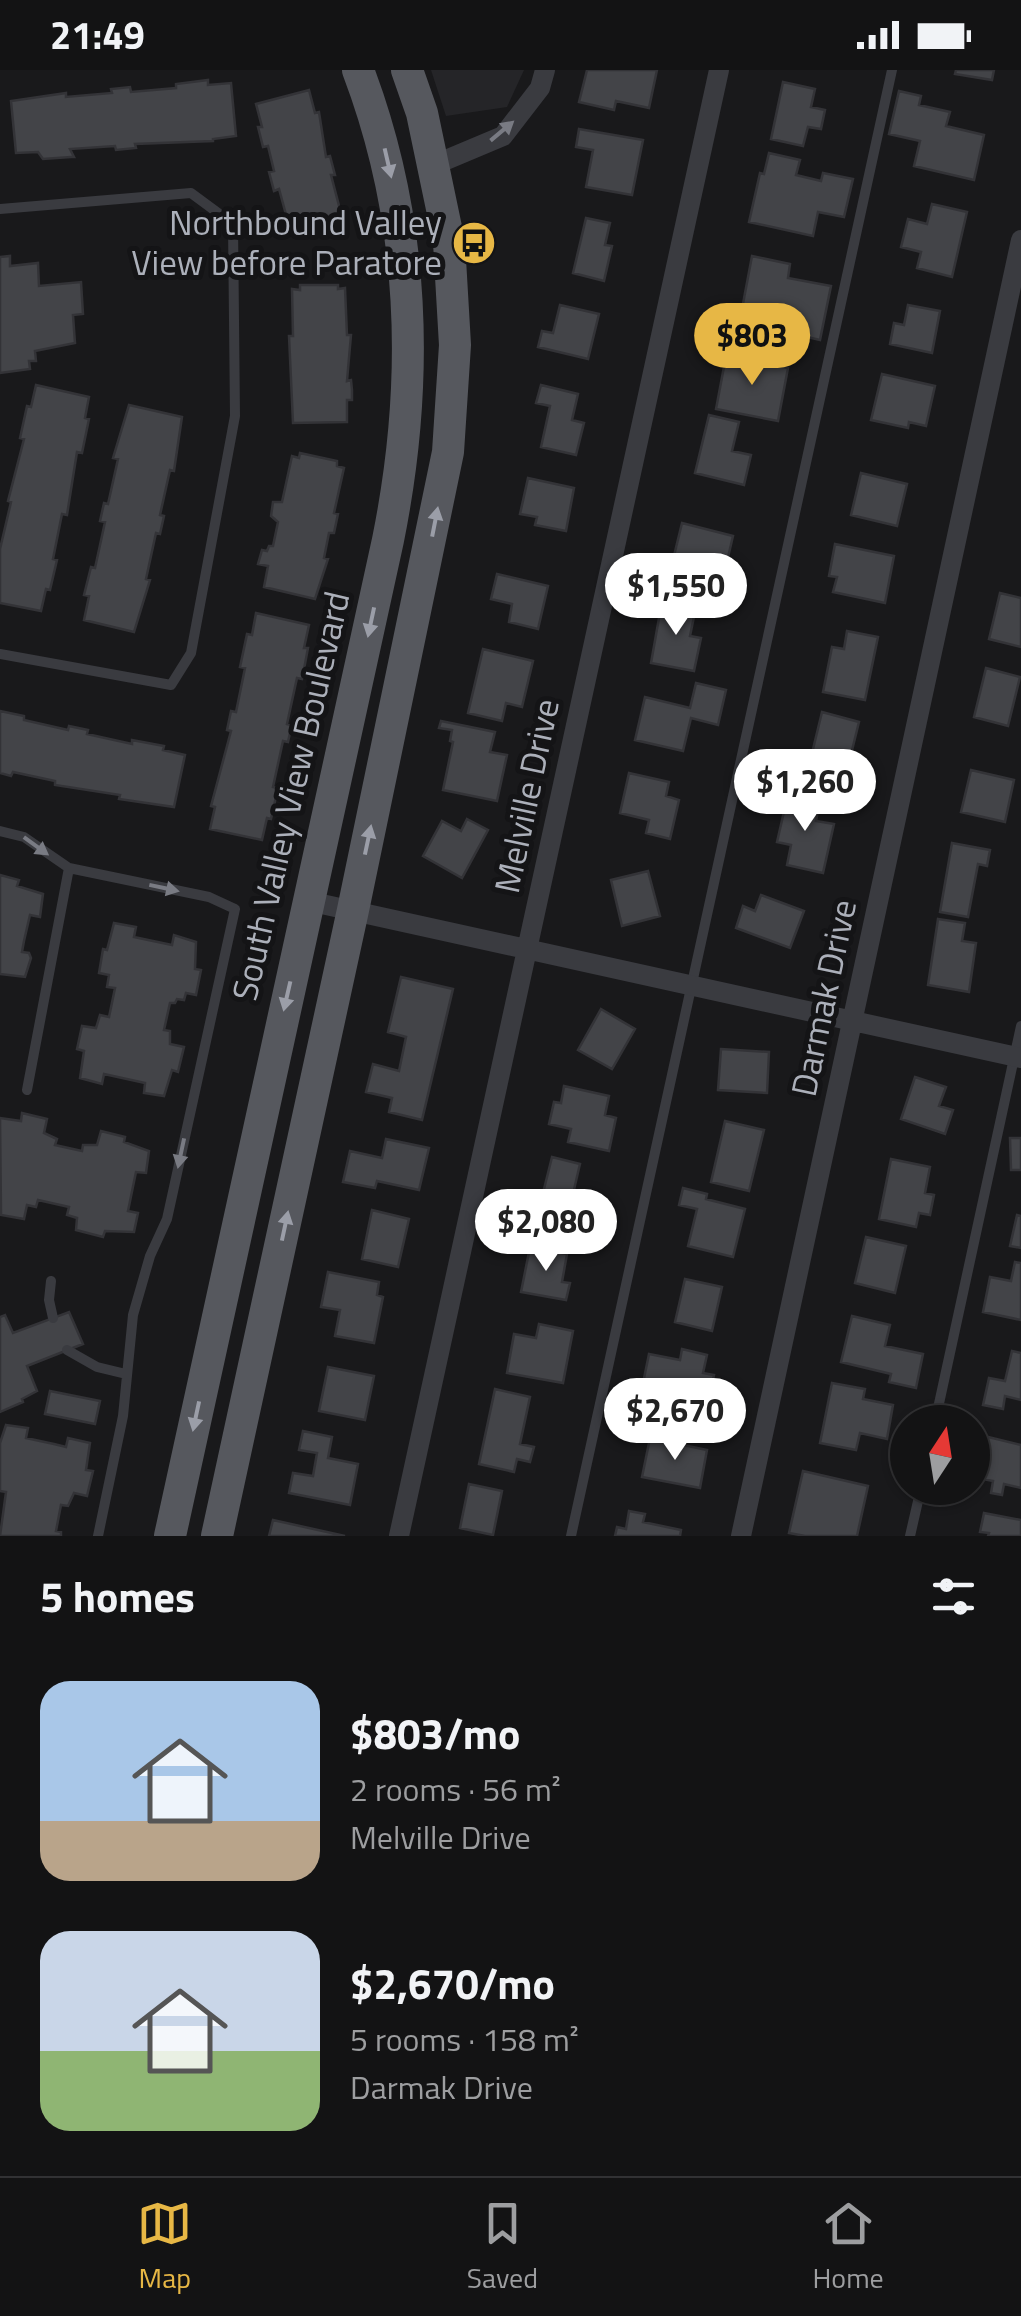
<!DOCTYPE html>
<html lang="en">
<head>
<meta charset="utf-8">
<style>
  :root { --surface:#131314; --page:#1c1c1d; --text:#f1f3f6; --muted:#9d9ea0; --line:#323234; --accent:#e7b745 }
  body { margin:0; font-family:"Titillium Web",sans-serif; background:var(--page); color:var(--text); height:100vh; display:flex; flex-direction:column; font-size:38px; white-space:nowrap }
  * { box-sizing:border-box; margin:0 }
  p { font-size:32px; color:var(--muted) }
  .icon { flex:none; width:55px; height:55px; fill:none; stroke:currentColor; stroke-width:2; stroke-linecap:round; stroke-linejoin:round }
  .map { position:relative; height:1466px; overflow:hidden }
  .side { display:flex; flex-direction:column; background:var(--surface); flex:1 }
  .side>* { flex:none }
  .needle { width:65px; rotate:12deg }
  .controls { position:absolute; left:890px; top:1335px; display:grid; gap:20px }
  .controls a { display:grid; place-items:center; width:100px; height:100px; border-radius:50%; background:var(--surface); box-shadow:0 2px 8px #0004,0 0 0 2px var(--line); font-size:50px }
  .price { position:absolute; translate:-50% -85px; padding:0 22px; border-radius:35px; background:#fff; color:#222; font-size:32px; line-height:65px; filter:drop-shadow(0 2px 5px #0008) }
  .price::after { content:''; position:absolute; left:50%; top:60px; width:30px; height:22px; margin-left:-15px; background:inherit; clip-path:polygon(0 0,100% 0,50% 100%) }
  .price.active { background:var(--accent); color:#111 }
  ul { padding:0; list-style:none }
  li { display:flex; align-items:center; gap:30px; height:250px; padding:0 40px }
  li span { display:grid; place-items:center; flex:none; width:280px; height:200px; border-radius:30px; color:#555 }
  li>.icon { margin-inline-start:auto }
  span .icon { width:120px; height:120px; fill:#fffc; stroke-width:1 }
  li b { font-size:42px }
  h2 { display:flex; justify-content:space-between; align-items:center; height:120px; padding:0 40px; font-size:42px }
  .status { display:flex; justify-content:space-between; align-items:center; height:70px; padding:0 50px; background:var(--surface); direction:ltr }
  .status svg { height:28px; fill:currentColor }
  .tabs { display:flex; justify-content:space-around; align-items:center; height:140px; border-top:2px solid var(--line); background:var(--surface); font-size:28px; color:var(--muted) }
  .tabs a { display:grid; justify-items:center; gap:5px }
  .tabs .active { color:var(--accent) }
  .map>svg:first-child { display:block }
</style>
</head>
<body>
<div class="status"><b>21:49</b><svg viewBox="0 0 49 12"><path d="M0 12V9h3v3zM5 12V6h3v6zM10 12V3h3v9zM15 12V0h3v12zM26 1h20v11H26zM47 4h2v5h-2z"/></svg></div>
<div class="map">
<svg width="1021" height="1466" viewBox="0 0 1021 1466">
  <rect width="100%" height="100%" fill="#19191b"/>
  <path fill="#252528" d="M431,0H524L507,37L446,46Z"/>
  <path fill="#434448" stroke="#333337" stroke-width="2.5" d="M587,0H657L649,38L616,31L614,40L579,32Z
    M956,0H994L992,10L955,4Z
    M208,10V15L231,13L236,66L213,69V71L135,74L136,78L116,80L115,76L70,79L74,87H71L43,89L38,82L16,83L11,31L66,23V27L112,23L111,19L130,17L131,22L176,18V14Z
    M783,12L815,19L811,37L825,40L821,59L808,57L803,76L771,69Z
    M309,20L315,43L319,42L326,87L330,86L335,105H331L343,151L336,153L337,157L299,167L298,161L291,163L279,119L274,121L269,102L274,101L268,76L263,77L258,57H262L256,34Z
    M899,21L921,26L919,35L950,42L946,56L984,65L974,110L914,96L920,71L889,64Z
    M579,59L643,70L632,125L586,117L593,80L576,77Z
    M769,83L800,90L796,105L821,111L823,103L853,109L844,147L818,142L813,166L749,152L760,103L764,104Z
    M932,134L967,142L952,207L917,198L921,182L901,177L908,149L927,154Z
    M586,148L610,153L605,175L612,176L604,211L573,203Z
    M10,186V196L38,193L39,216L81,212L83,244L73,245L75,273L35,281L36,291H29L30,299L0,303V187Z
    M752,186L790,194L788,208L831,216L820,270L794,264L798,242L774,238L772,245L742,239Z
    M300,215H338V219L345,218L347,265H351L347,311L351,310L352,320V330H347V352L293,353L289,266H293L292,219L300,220Z
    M560,235L599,244L588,289L538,277L542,261L553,263Z
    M908,235L940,241L932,283L890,274L894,253L904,255Z
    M726,286L788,298L778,351L716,339Z
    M882,304L935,316L926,356L909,352L908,358L871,350Z
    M36,315L89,327L85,348L89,349L82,383L77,382L67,445L62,444L53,489L57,490L50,520L46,519L41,541L0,533V479L11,432L8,431L24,369L20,368L27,336L31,337Z
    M541,315L578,324L572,350L584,353L576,385L541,377L550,336L536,333Z
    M129,335L182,347L174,401L170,400L160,445L164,446L160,464L156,463L146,509L150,510L134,562L84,550L89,526L84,525L91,497L95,498L105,452L100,451L104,433L108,434L118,389L113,388Z
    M709,345L739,352L732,381L751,385L744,415L695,403Z
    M300,383L337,391V396L344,398L334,443L338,444L334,463H329L324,488L328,489L315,529L264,517L268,496L258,494L262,480L267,481L269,476H273L278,452L271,446L273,432H282L292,386L299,388Z
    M861,403L907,414L897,456L851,445Z
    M528,408L574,418L566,461L535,455L537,447L520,444Z
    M682,453L733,466L726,496L713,493L710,507L671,498Z
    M835,474L894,486L885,533L833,522L837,507L829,506Z
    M497,504L548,516L538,559L509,552L512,534L491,529Z
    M1000,523L1021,528V577L989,569Z
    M662,531L696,537L690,566L701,568L694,601L651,593Z
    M256,543L309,555L304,578H308L305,594L302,609L297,608L287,654L291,655L290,663L288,672L283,671L273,717L278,718L271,749L267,748L262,770L210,759L215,737L211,736L231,661L227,660L231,641L236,642L245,598L240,597L247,564L252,565Z
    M847,561L878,567L865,630L823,622L832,577L844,579Z
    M483,579L533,591L522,637L506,633L502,651L468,643Z
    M986,598L1020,607L1008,656L974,647Z
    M696,613L726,620L718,655L691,648L683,681L635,670L645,627L690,638Z
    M0,641L24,646V650L68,660L69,656L88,660L87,664L132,674V670L164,676L163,680L185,685L174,737L119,729L120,725L55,715V711L13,702L11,706L0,703Z
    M822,642L859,652L843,717L806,708Z
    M441,651L495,662L490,682L507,685L497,731L443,720L453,672L450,671L452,660L439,658Z
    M971,700L1014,710L1005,752L961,742Z
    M629,703L669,712L666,726L679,730L670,769L646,763L649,750L620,743Z
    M788,724L820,731L816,751L834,754L823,803L787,795L791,775L777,772Z
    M467,749L488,760L462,808L423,786L442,751L461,761Z
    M952,773L990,780L987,796L978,794L968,847L940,842Z
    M648,801L660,846L622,856L611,810Z
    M0,805L19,810L17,816L43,824L40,847L30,845L24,871L22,882L29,883L31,888L25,907L0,904Z
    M761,825L804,841L790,878L736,858L743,836L755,841Z
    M938,849L965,853L962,871L976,873L969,922L928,915Z
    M114,853L136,857L134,867L172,875L174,865L196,872L195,899L201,900L196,925L186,923L184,930L177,929L175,933H170L164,960L170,961V974L184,977L178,1002L172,1000L164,1026L144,1023L145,1013L104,1004L102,1014L80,1008L84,981L77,979L82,956L96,958L100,945L109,947L115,918L107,917L109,905L99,903L103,879L107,880Z
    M401,907L453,919L422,1050L389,1042L392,1028L366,1022L373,994L399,1001L406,967L388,962Z
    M601,939L635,959L612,999L578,980Z
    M721,979L769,982L767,1023L718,1020Z
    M915,1007L946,1017L939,1036L953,1040L945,1064L901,1049Z
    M564,1016L609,1026L605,1045L616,1048L609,1081L568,1072L571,1059L549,1054L554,1032L561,1033Z
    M22,1043L47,1049L44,1063L57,1069L55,1075L82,1081L83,1075H97L101,1061L125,1067L124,1072L149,1081L146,1103L136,1102L128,1141L138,1143L134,1162L105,1161L103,1167L76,1160L77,1148L67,1145L69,1137L38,1130L36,1137L27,1135L24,1149L1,1145L0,1048L21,1051Z
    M725,1051L764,1060L749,1121L711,1112Z
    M1010,1068H1021V1100H1011Z
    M386,1069L429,1078L419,1120L377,1111L375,1118L343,1112L350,1081L382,1088Z
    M552,1087L580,1094L573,1124L591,1128L585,1154L538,1143Z
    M891,1089L930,1097L925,1123L934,1125L930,1145L919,1143L916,1157L879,1149Z
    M683,1118L707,1124L706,1129L745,1139L733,1187L688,1176L697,1139L679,1135Z
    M372,1140L409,1149L398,1197L362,1189Z
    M1017,1145L1021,1146V1178L1010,1176Z
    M866,1167L906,1176L895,1223L855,1213Z
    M530,1177L567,1184L562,1212L570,1213L566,1230L521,1222Z
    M1015,1192L1021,1193V1250L983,1242L990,1207L1011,1211Z
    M328,1202L379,1212L377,1225L383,1227L374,1273L335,1266L340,1240L321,1237Z
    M685,1209L722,1217L712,1261L675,1252Z
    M69,1242L83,1274L27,1296L37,1321L22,1329L23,1332L0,1342V1247L5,1245L13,1263Z
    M852,1246L890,1255L885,1276L923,1284L916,1318L889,1312L891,1304L841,1292Z
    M539,1254L573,1261L563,1313L507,1303L514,1264L536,1268Z
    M682,1279L707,1285L703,1303L714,1305L705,1346L651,1335L654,1321L642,1318L649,1284L680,1290Z
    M1012,1281L1021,1283V1330L1005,1326L1003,1339L983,1335L989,1308L1005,1311Z
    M328,1297L374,1306L365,1350L319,1341Z
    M832,1313L865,1319L863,1329L893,1335L887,1369L860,1363L856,1380L820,1373Z
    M495,1319L530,1327L520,1374L534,1377L530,1392L517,1389L514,1402L479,1394Z
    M50,1321L100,1331L95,1354L45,1344Z
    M6,1355L28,1358L26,1368L54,1374L66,1377L68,1368L90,1373L86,1400L93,1401L87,1426L74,1423L68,1436L61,1435L56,1461L61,1462V1466H0L6,1422L0,1421V1373Z
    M303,1361L332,1367L328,1388L358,1394L350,1435L289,1423L293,1403L313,1406L317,1383L299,1380Z
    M980,1365L1021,1375V1418L1004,1414L1002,1425L991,1423L993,1411L983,1409L987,1394L974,1391Z
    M650,1368L707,1380L700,1418L642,1407Z
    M803,1401L868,1416L857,1466H805L789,1463Z
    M469,1414L502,1421L493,1465L460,1458Z
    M629,1441L645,1444L643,1452L681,1460L680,1466H615L617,1457L626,1459Z
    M984,1443L1021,1450V1466H988L989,1463L980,1462Z
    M273,1450L345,1466H269Z"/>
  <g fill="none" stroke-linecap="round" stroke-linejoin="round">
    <path stroke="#3a3b40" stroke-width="10" d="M0,139L191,123L233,154L235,346L191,583L171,615L0,584
      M0,761L24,767L69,798L209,827L235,839L167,1149L150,1186L133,1245L123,1346L98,1466
      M27,1020L69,798
      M51,1211L49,1230L53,1248
      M67,1280L97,1297L126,1304
      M935,1352L1021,956
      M571,1466L892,0
      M910,1466L921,1418"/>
    <path stroke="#3a3b40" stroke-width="20" d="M434,95L503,66L540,18L545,0
      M308,831L1021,988
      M399,1466L719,0
      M741,1466L1021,170"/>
    <path stroke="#56585e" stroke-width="32" d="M170,1466L388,470C420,311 416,153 358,0
      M217,1466L353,840L448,382L455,275L449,172L422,43L407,0"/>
  </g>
  <defs><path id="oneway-solid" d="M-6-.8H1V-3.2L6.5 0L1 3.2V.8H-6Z" transform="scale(2.5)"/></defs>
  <g fill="#797b83">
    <use href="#oneway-solid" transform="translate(502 61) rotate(-40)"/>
    <use href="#oneway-solid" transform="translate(36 776) rotate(36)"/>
    <use href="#oneway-solid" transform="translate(164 818) rotate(12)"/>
    <use href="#oneway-solid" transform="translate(181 1083) rotate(102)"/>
  </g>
  <g fill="#9b9ea8">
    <use href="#oneway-solid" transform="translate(388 93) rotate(77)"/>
    <use href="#oneway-solid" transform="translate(435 452) rotate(-79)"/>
    <use href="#oneway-solid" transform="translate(371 552) rotate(102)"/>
    <use href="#oneway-solid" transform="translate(368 770) rotate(-78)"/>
    <use href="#oneway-solid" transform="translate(287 926) rotate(103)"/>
    <use href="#oneway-solid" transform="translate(285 1156) rotate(-78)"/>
    <use href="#oneway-solid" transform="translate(196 1346) rotate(102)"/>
  </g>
  <defs>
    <g id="bus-disc" transform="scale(2.25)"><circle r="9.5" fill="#e7b745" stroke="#141416"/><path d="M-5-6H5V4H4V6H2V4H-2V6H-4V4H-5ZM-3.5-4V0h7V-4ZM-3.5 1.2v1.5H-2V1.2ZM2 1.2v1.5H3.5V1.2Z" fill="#111"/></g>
  </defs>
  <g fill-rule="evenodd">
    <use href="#bus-disc" x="474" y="173"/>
  </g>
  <g text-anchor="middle" stroke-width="10" stroke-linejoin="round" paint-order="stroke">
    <g font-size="35" fill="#acb0ba" stroke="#141416" text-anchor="end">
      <text x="442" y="165">Northbound Valley<tspan x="442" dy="40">View before Paratore</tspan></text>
    </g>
    <g font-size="35" fill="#acb0ba" stroke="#141416">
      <text transform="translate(291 726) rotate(-77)" y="12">South Valley View Boulevard</text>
      <text transform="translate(527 726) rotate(-78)" y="12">Melville Drive</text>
      <text transform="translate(824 928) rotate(-78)" y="12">Darmak Drive</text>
    </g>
  </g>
</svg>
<div class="controls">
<a><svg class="needle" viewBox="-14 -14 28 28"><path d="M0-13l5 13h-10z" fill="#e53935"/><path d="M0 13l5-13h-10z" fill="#9d9ea0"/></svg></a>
</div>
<b class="price active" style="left:752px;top:318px">$803</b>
<b class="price" style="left:676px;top:568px">$1,550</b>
<b class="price" style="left:805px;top:764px">$1,260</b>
<b class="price" style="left:546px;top:1204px">$2,080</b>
<b class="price" style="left:675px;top:1393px">$2,670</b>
</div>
<section class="side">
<h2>5 homes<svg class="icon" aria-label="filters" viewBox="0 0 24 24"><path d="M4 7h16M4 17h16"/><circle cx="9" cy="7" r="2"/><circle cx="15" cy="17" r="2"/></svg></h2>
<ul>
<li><span style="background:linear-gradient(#a9c7e8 70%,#b9a48a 0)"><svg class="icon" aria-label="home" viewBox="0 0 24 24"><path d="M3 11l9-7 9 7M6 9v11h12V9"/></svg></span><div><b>$803/mo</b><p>2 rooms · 56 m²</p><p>Melville Drive</p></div></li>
<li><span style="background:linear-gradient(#c9d6e8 60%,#8fb573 0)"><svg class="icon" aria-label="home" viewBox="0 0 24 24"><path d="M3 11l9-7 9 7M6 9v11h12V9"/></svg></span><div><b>$2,670/mo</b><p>5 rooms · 158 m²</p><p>Darmak Drive</p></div></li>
</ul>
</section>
<nav class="tabs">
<a class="active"><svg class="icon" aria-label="map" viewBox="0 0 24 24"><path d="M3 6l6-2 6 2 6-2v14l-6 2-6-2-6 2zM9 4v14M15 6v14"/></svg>Map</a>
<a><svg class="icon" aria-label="saved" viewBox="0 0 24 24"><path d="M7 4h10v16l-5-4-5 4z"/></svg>Saved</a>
<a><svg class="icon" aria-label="home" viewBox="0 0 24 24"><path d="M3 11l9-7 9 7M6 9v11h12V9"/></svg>Home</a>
</nav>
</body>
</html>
